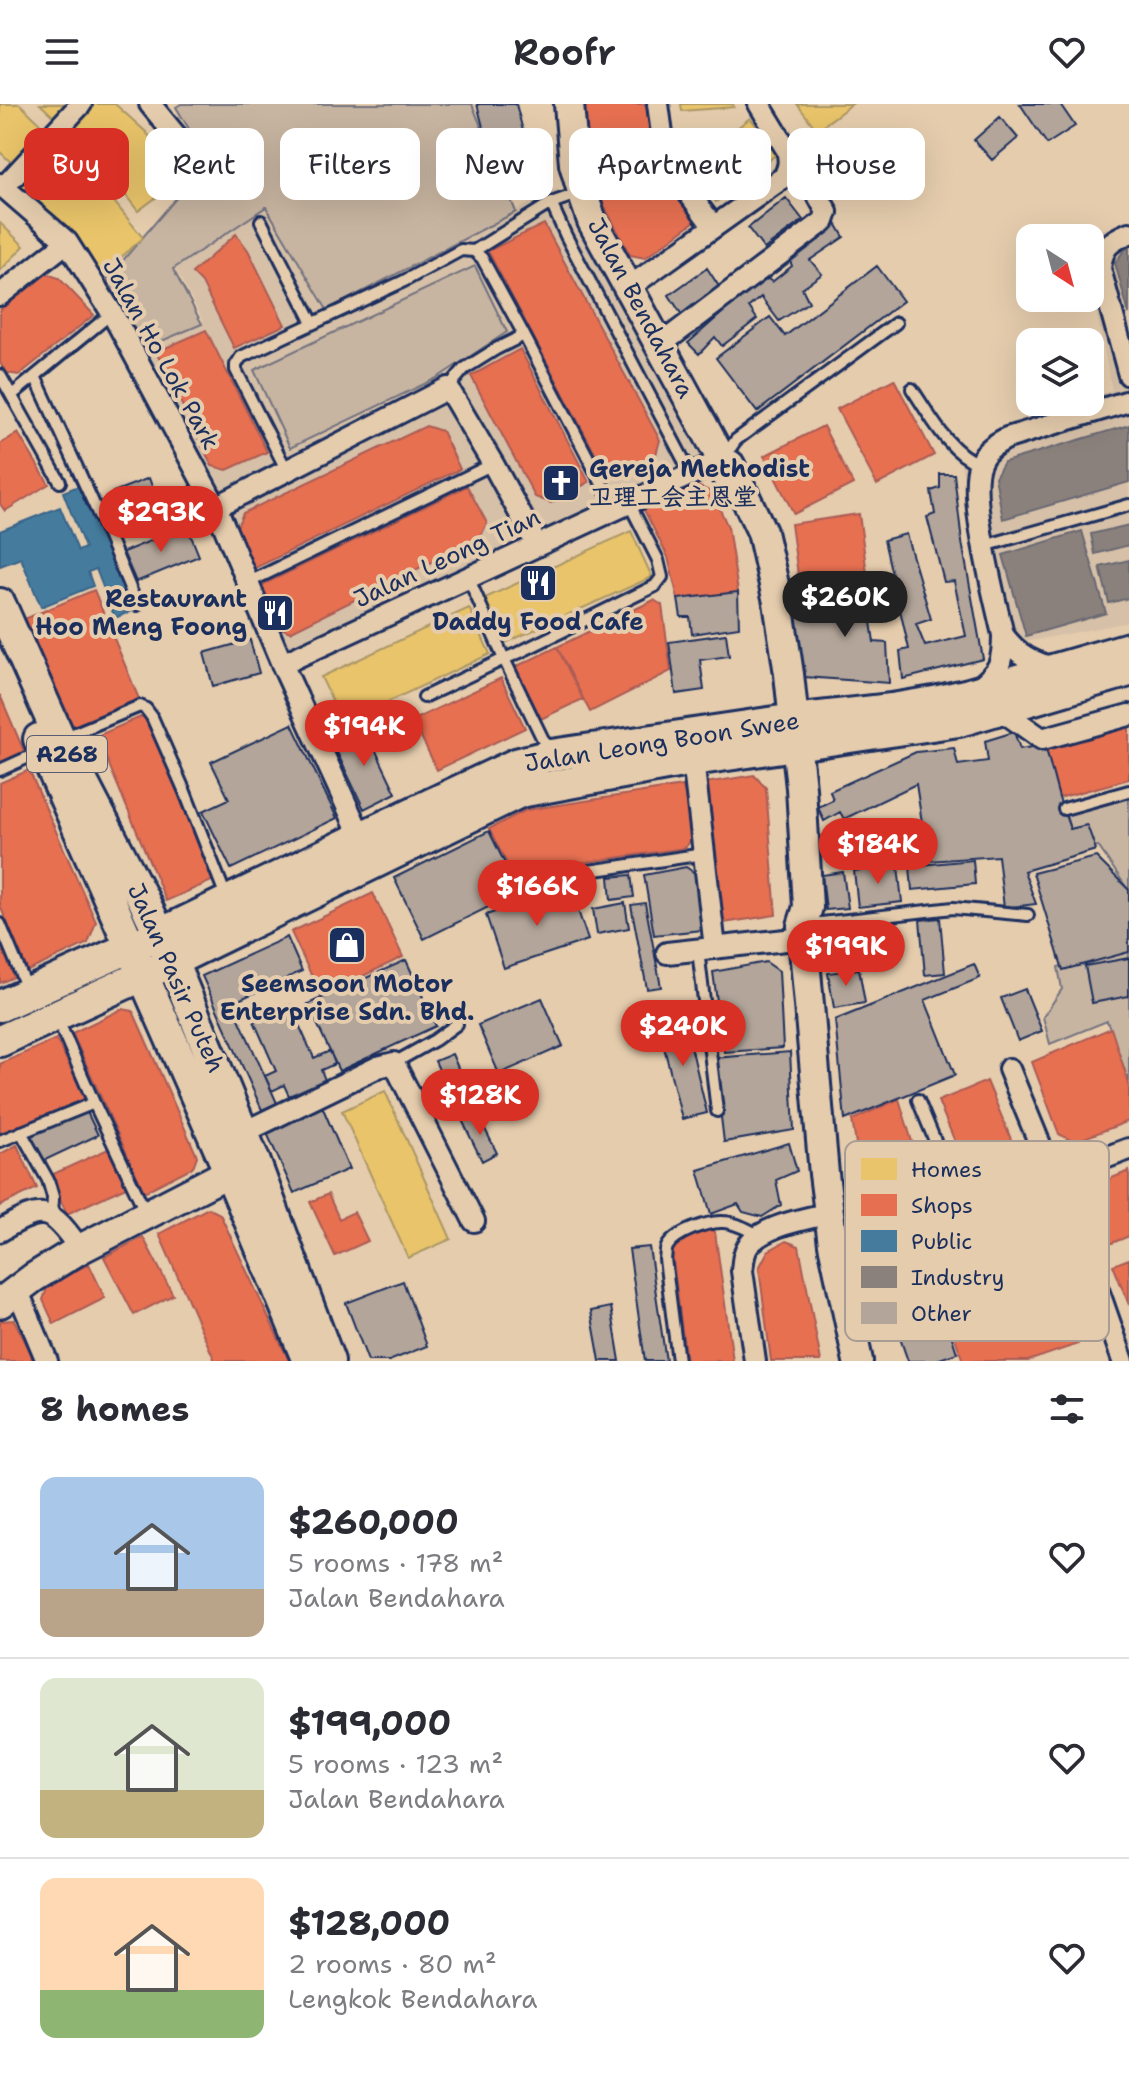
<!DOCTYPE html>
<html lang="en">
<head>
<meta charset="utf-8">
<style>
  :root { --surface:#fff; --page:#f2f2f3; --text:#2b2b33; --muted:#7c7c81; --line:#e1e1e2; --accent:#d93025 }
  body { margin:0; font-family:"Shantell Sans","LXGW WenKai TC",sans-serif; background:var(--page); color:var(--text); height:100vh; display:flex; flex-direction:column; font-size:30px; white-space:nowrap }
  * { box-sizing:border-box; margin:0 }
  p { font-size:26px; color:var(--muted) }
  .icon { flex:none; width:44px; height:44px; fill:none; stroke:currentColor; stroke-width:2; stroke-linecap:round; stroke-linejoin:round }
  .map { position:relative; height:1257px; overflow:hidden }
  .details { display:flex; flex-direction:column; background:var(--surface); flex:1 }
  .details>* { flex:none }
  .banner { position:absolute; left:24px; top:24px; width:1082px; height:72px; display:flex; gap:16px }
  .needle { width:52px; rotate:144deg }
  .fabs { position:absolute; left:1016px; top:120px; display:grid; gap:16px }
  .fabs a { display:grid; place-items:center; width:88px; height:88px; border-radius:16px; background:var(--surface); box-shadow:0 8px 32px #0002; font-size:40px }
  .price { position:absolute; translate:-50% -68px; padding:0 18px; border-radius:28px; background:var(--accent); color:#fff; font-size:26px; line-height:52px; filter:drop-shadow(0 2px 4px #0008) }
  .price::after { content:''; position:absolute; left:50%; top:48px; width:24px; height:18px; margin-left:-12px; background:inherit; clip-path:polygon(0 0,100% 0,50% 100%) }
  .price.on { background:#222; color:#fff }
  ul { padding:0; list-style:none }
  li { display:flex; align-items:center; gap:24px; height:200px; padding:0 40px }
  li+li { border-top:2px solid var(--line) }
  li span { display:grid; place-items:center; flex:none; width:224px; height:160px; border-radius:16px; color:#555 }
  li>.icon { margin-inline-start:auto }
  span .icon { width:96px; height:96px; fill:#fffc; stroke-width:1 }
  li b { font-size:34px }
  h2 { display:flex; justify-content:space-between; align-items:center; height:96px; padding:0 40px; font-size:34px }
  .pill { padding:0 28px; border-radius:16px; background:var(--surface); box-shadow:0 8px 32px #0002; font-size:28px; line-height:72px }
  .pill.on { background:var(--accent); color:#fff }
  header { display:flex; justify-content:space-between; align-items:center; height:104px; padding:0 40px; background:var(--surface); font-size:36px; font-weight:600 }
  .map>svg:first-child { display:block }
</style>
</head>
<body>
<header><svg class="icon" aria-label="menu" viewBox="0 0 24 24"><path d="M4 6h16M4 12h16M4 18h16"/></svg>Roofr<svg class="icon" aria-label="heart" viewBox="0 0 24 24"><path d="M12 20l-8-8c-3-5 5-10 8-4 3-6 11-1 8 4z"/></svg></header>
<div class="map">
<svg width="1129" height="1257" viewBox="0 0 1129 1257">
  <rect width="100%" height="100%" fill="#e5ccad"/>
  <filter id="ink" filterUnits="userSpaceOnUse"><feTurbulence type="fractalNoise" baseFrequency=".0125" numOctaves="2"/><feDisplacementMap in="SourceGraphic" scale="16" xChannelSelector="R" yChannelSelector="G"/><feConvolveMatrix kernelMatrix="1 2 1 2 8 2 1 2 1" color-interpolation-filters="sRGB"/></filter>
  <g filter="url(#ink)">
    <path fill="#d6c0a7" d="M557,85L709,365L277,566L129,253L203,216L175,164L268,103L325,206Z
      M1129,118V518L999,543L959,351L1084,298H1090V295L1112,286L1090,176V134H1082L1081,132Z"/>
    <path fill="#c8b5a1" stroke="#727280" stroke-width="2" d="M181,0H472L516,108L327,206L266,103L173,165L202,220L145,244L107,175L208,57L176,3Z
      M475,162L507,228L437,274L290,344L254,266Z
      M1129,694V787L1098,742L1077,749L1066,711Z
      M1129,847V978L1107,917L1050,940L1043,913L1062,885L1058,863Z"/>
    <path fill="#e9c46a" stroke="#ab9766" stroke-width="2" d="M0,0H20L47,26L14,61L0,48Z
      M40,0H73L57,16Z
      M90,0H115L146,28L183,73L138,107L96,53L65,27Z
      M681,0H733L734,3L682,7Z
      M797,0H852L817,26Z
      M750,14L778,49L716,98L688,63Z
      M57,38L95,74L143,134L102,170L56,113L16,80Z
      M0,119L24,142L0,167Z
      M631,427L652,473L503,540L483,495Z
      M469,504L490,550L343,619L321,573Z
      M385,987L451,1135L408,1154L342,1007Z"/>
    <path fill="#e76f51" stroke="#aa5c55" stroke-width="2" d="M583,0H649L655,54L698,115L645,154L630,151L592,78Z
      M544,120L660,336L655,354L608,374L488,147Z
      M236,130L248,146L285,221L234,244L202,179L192,169Z
      M44,169L59,174L94,211L19,271L6,269L0,259V206Z
      M206,226L267,348L227,366L212,362L156,248Z
      M520,245L589,378L551,399L535,393L471,272Z
      M894,275L934,351L877,381L837,305Z
      M426,322L442,327L460,365L253,465L236,425L243,409Z
      M823,322L853,380L794,410L764,352Z
      M18,329L49,380L5,407L0,400V340Z
      M467,382L487,419L480,434L290,528L273,521L258,483Z
      M697,382L712,388L728,423L738,488L678,495L668,453L644,406Z
      M859,410L868,477L800,486L791,420Z
      M94,486L139,595L66,625L22,516Z
      M654,496L662,501L671,567L590,608L557,543Z
      M557,543L583,595L541,615L515,563Z
      M501,574L525,624L437,666L413,616Z
      M0,591L26,652L0,663Z
      M145,611L214,776L166,797L97,632Z
      M1129,618V675L1059,694L1045,641Z
      M29,666L96,818L88,839L28,867L0,802V679Z
      M754,671L766,684L776,811L723,819L705,679Z
      M683,682L693,733L685,744L545,764L515,775L489,725L526,706Z
      M373,789L403,853L321,892L291,828Z
      M0,839L14,873L0,879Z
      M122,905L133,907L197,1052L193,1063L144,1088L72,929Z
      M1111,924L1129,980V1017L1074,1038L1059,1030L1032,958Z
      M56,935L86,994L0,1033V960Z
      M987,977L1062,1159L1014,1179L938,997Z
      M899,995L947,1152L892,1172L864,1088L852,1016Z
      M17,1041L37,1084L0,1102V1050Z
      M108,1045L126,1083L67,1110L49,1072Z
      M1129,1067V1132L1105,1142L1086,1096L1092,1082Z
      M328,1090L339,1115L354,1108L368,1137L335,1152L310,1098Z
      M208,1104L220,1110L289,1257H215L159,1130Z
      M707,1123L715,1128L733,1257H686L672,1149L677,1138Z
      M143,1133L173,1191L134,1211L104,1153Z
      M786,1137L799,1142L821,1257H771L759,1164L768,1147Z
      M1129,1155V1201L1113,1161Z
      M89,1160L105,1194L54,1220L43,1196L48,1181Z
      M1069,1179L1087,1225L1078,1240L1028,1257H963L951,1222Z
      M14,1216L32,1251L31,1257H0V1217Z"/>
    <path fill="#457b9d" stroke="#38648a" stroke-width="2" d="M81,381L132,507L115,514L96,465L88,468L93,482L41,503L21,454L0,462V427L60,403L78,447L85,444L63,388Z"/>
    <path fill="#8a817c" stroke="#696873" stroke-width="2" d="M1129,144V210L1115,159L1125,145Z
      M1129,321V378L1003,415L995,373L1004,358Z
      M1129,421V441L1095,450L1091,430Z
      M1082,427L1106,509L1026,532L1003,451Z
      M1129,456V494L1109,499L1100,463Z"/>
    <path fill="#b3a599" stroke="#1b2f5e" stroke-width="2" d="M477,0H516L530,54L494,65Z
      M1020,0H1060L1075,22L1047,40Z
      M1000,13L1018,34L992,56L974,36Z
      M786,94L803,116L764,145L748,124Z
      M834,116L844,133L810,156L822,170L802,184L809,198L779,217L761,193L749,203L757,215L722,242L715,233L699,250L688,239L764,172L772,178L792,162L788,152L822,134L818,127Z
      M877,162L903,197L757,308L716,254L770,213L785,232Z
      M707,164L720,184L682,211L669,191Z
      M940,370H954L962,438L983,555L903,575L900,547L909,545L884,436L906,430L931,515L916,520L925,542L966,532L954,477L944,478L927,413L935,410L931,387L940,384Z
      M149,374L160,405L124,418L113,388Z
      M187,422L199,452L136,478L123,448Z
      M886,481L894,513L871,518L874,538L887,539L889,579L804,573L793,511Z
      M738,488L739,523L692,530L690,513H681L678,495Z
      M726,530L729,552L700,556L704,586L676,590L669,538Z
      M250,536L259,569L213,582L204,549Z
      M292,620L337,714L231,765L203,707L229,695L211,658Z
      M364,622L396,689L364,705L332,638Z
      M1014,628L1020,645L1045,641L1059,694L1070,725L1087,721L1096,746L1024,767L1036,800L1004,804L998,752L928,757L916,680L844,715L840,708L824,717L818,703L833,696L830,687L916,648L954,644L958,661L988,657L985,637Z
      M489,727L519,788L424,835L394,774Z
      M1096,753L1129,786V848L1063,866L1033,769Z
      M973,756L975,780L912,786L910,762Z
      M898,762L902,798L858,803L854,767Z
      M686,763L699,772L702,826L654,831L644,771Z
      M843,768L848,804L826,806L822,771Z
      M631,771L634,793L611,796L609,773Z
      M570,783L588,836L504,864L486,811Z
      M625,799L629,824L597,830L593,805Z
      M645,799L661,883L647,885L631,801Z
      M940,814L945,869L925,871L920,816Z
      M891,821L894,853L829,859L826,826Z
      M287,833L302,867L232,899L277,999L262,1006L202,872Z
      M1129,854V892L1092,899L1085,862Z
      M406,856L436,922L339,967L308,900Z
      M766,858L779,867L783,944L724,948L713,868Z
      M974,860L980,874L925,896L955,971L845,1016L835,916Z
      M859,865L865,899L834,904L828,869Z
      M1025,885L1042,927L1018,937L1001,894Z
      M542,894L563,942L499,970L478,921Z
      M290,901L314,954L330,947L335,960L321,966L325,976L289,992L284,981L272,987L265,972L276,967L254,917Z
      M684,913L707,1009L682,1015L658,919Z
      M790,948L794,1026L724,1038L714,954Z
      M452,950L470,992L454,999L435,957Z
      M322,1002L349,1065L294,1089L266,1027Z
      M86,1006L98,1031L41,1058L29,1032Z
      M477,1009L497,1049L482,1057L462,1016Z
      M789,1039L797,1067L776,1076L781,1101L762,1113L743,1108L738,1100L711,1110L698,1066Z
      M649,1143L666,1257H645L629,1145Z
      M946,1156L956,1183L921,1195L926,1208L953,1198L958,1211L946,1215L957,1249L934,1257H908L881,1179Z
      M403,1177L427,1242L389,1257H368L346,1199Z
      M611,1203L620,1257H600L591,1207Z"/>
    <g fill="none" stroke-linecap="round" stroke-linejoin="round">
      <g stroke="#1b2f5e" stroke-width="16">
        <path id="lane" d="M580,89L551,99L566,132L691,370
          M261,117L313,219
          M524,231L615,405
          M0,271L60,378
          M35,272L108,431L137,501
          M448,284L464,265L496,245L524,231L482,154L474,147
          M912,285C930,311 948,348 979,360
          M12,291L112,209
          M724,353L736,336L896,219
          M287,367L236,266V261L241,253L404,177L461,146L474,147L551,99
          M984,442L1129,401
          M468,473L504,555L518,549L655,482L662,473L658,456L629,399
          M247,479L493,360
          M424,593L504,555L550,650
          M63,634L140,602L146,605L152,613L185,688L227,795
          M0,666L42,647
          M1064,705L1129,687
          M589,767L704,750
          M0,820L28,887
          M804,821L953,804L1028,811
          M698,846L717,1007
          M394,959L435,936L457,920
          M918,996L1001,1196L1089,1160
          M94,999L146,1109
          M21,1028L48,1076L53,1093L52,1112
          M0,1037L94,999L58,916
          M678,1257L665,1155C666,1151 665,1147 667,1143C674,1129 708,1117 723,1118C735,1118 748,1126 759,1131"/>
      </g>
      <g stroke="#1b2f5e" stroke-width="26">
        <path id="street" d="M150,0L186,44
          M658,0L665,52L678,75L714,123
          M0,80L67,138L112,209L216,403L282,560L361,733
          M4,83L81,0
          M1129,129C1110,137 1102,143 1100,165L1129,271
          M628,184L784,73C789,63 790,57 787,46L759,0
          M0,191L67,138
          M660,241L824,117L827,108L816,88C821,67 873,53 893,46
          M216,403L448,284L493,360L537,441
          M1003,531C1019,552 1030,557 1055,565
          M282,560L722,356
          M977,585C1000,567 1003,559 1003,531C995,495 967,389 980,359C985,346 996,340 1007,334L1129,297
          M1001,606L1042,635L1129,611
          M693,656L715,844
          M667,849L804,834
          M1009,965L1089,1160L1123,1257
          M232,1034L378,963L394,959L474,1117
          M1053,1073L1129,1045
          M0,1127C45,1100 50,1104 80,1145
          M17,1185L47,1257
          M755,1257L742,1167C743,1158 743,1150 748,1142C764,1121 806,1115 830,1109"/>
      </g>
      <g stroke="#1b2f5e" stroke-width="34">
        <path id="secondary" d="M569,0L574,60L583,91L592,117L722,356L723,365L727,374
          M722,356L730,361L762,428L778,498L789,570L801,684L808,803L802,822L824,1070L833,1140L858,1257
          M0,1199L33,1174L80,1145L249,1058"/>
      </g>
      <g stroke="#1b2f5e" stroke-width="36">
        <path id="primary" d="M0,500L60,635L143,795L172,857L254,1056L329,1257
          M39,635L230,1069L308,1257
          M0,902L160,830L361,733L516,660L551,651L775,618L892,605L934,598L969,590L1129,544
          M0,937L144,871L520,688L693,656L959,617L1129,567"/>
      </g>
      <use href="#lane" stroke="#e5ccad" stroke-width="10"/>
      <use href="#street" stroke="#e5ccad" stroke-width="20"/>
      <use href="#secondary" stroke="#e5ccad" stroke-width="28"/>
      <use href="#primary" stroke="#e5ccad" stroke-width="30"/>
    </g>
  </g>
  <defs>
    <g id="church-square" transform="scale(2)"><rect x="-9" y="-9" width="18" height="18" rx="4" fill="#1b2f5e" stroke="#e5ccad"/><path d="M-1.2-6h2.4v3.5h3.3v2.4h-3.3V6h-2.4V-.1h-3.3v-2.4h3.3Z" fill="#fff"/></g>
    <g id="restaurant-square" transform="scale(2)"><rect x="-9" y="-9" width="18" height="18" rx="4" fill="#1b2f5e" stroke="#e5ccad"/><path d="M-5-6h1v4h1v-4h1v4h1v-4h1v5L-1.5 .5V6h-2V.5L-5-1ZM5-6V6H3V1.5H1.5Q1.5-4 5-6Z" fill="#fff"/></g>
    <g id="shop-square" transform="scale(2)"><rect x="-9" y="-9" width="18" height="18" rx="4" fill="#1b2f5e" stroke="#e5ccad"/><path d="M-5-2.5h2.3a2.7 3.5 0 0 1 5.4 0H5L5.5 6h-11ZM-1.5-2.5h3a1.5 2.3 0 0 0-3 0Z" fill="#fff"/></g>
  </defs>
  <g fill-rule="evenodd">
    <use href="#church-square" x="561" y="379"/>
    <use href="#restaurant-square" x="538" y="479"/>
    <use href="#restaurant-square" x="275" y="509"/>
    <use href="#shop-square" x="347" y="841"/>
  </g>
  <g text-anchor="middle" stroke-width="8" stroke-linejoin="round" paint-order="stroke">
    <rect fill="#e5ccad" stroke="#585e76" stroke-width="2" x="27" y="632" width="80" height="36" rx="6"/>
    <g font-size="22" font-weight="bold" fill="#1b2f5e">
      <text x="67" y="658">A268</text>
    </g>
    <g font-size="24" fill="#1b2f5e" stroke="#e5ccad">
      <text transform="translate(641 204) rotate(62)" y="8">Jalan Bendahara</text>
      <text transform="translate(161 250) rotate(61)" y="8">Jalan Ho Lok Park</text>
      <text transform="translate(447 454) rotate(-25)" y="8">Jalan Leong Tian</text>
      <text transform="translate(662 638) rotate(-9)" y="8">Jalan Leong Boon Swee</text>
      <text transform="translate(176 874) rotate(66)" y="8">Jalan Pasir Puteh</text>
    </g>
    <g font-size="24" font-weight="bold" fill="#1b2f5e" stroke="#e5ccad">
      <text x="589" y="373" text-anchor="start">Gereja Methodist<tspan x="589" dy="28">卫理工会主恩堂</tspan></text>
      <text x="247" y="503" text-anchor="end">Restaurant<tspan x="247" dy="28">Hoo Meng Foong</tspan></text>
      <text x="538" y="526">Daddy Food Cafe</text>
      <text x="347" y="888">Seemsoon Motor<tspan x="347" dy="28">Enterprise Sdn. Bhd.</tspan></text>
    </g>
  </g>
  <rect x="845" y="1037" width="264" height="200" rx="12" fill="#e5ccad" stroke="#a89d95" stroke-width="2"/>
  <rect x="861" y="1054" width="36" height="22" fill="#e9c46a"/>
  <rect x="861" y="1090" width="36" height="22" fill="#e76f51"/>
  <rect x="861" y="1126" width="36" height="22" fill="#457b9d"/>
  <rect x="861" y="1162" width="36" height="22" fill="#8a817c"/>
  <rect x="861" y="1198" width="36" height="22" fill="#b3a599"/>
  <g font-size="22" fill="#1b2f5e">
    <text x="911" y="1073">Homes</text>
    <text x="911" y="1109">Shops</text>
    <text x="911" y="1145">Public</text>
    <text x="911" y="1181">Industry</text>
    <text x="911" y="1217">Other</text>
  </g>
</svg>
<div class="fabs">
<a><svg class="needle" viewBox="-14 -14 28 28"><path d="M0-13l5 13h-10z" fill="#e53935"/><path d="M0 13l5-13h-10z" fill="#7c7c81"/></svg></a>
<a><svg class="icon" aria-label="layers" viewBox="0 0 24 24"><path d="M12 4l9 5-9 5-9-5zM3 14l9 5 9-5"/></svg></a>
</div>
<b class="price" style="left:161px;top:450px">$293K</b>
<b class="price on" style="left:845px;top:535px">$260K</b>
<b class="price" style="left:364px;top:664px">$194K</b>
<b class="price" style="left:878px;top:782px">$184K</b>
<b class="price" style="left:537px;top:824px">$166K</b>
<b class="price" style="left:846px;top:884px">$199K</b>
<b class="price" style="left:683px;top:964px">$240K</b>
<b class="price" style="left:480px;top:1033px">$128K</b>
<div class="banner">
<a class="pill on">Buy</a>
<a class="pill">Rent</a>
<a class="pill">Filters</a>
<a class="pill">New</a>
<a class="pill">Apartment</a>
<a class="pill">House</a>
</div>
</div>
<section class="details">
<h2>8 homes<svg class="icon" aria-label="filters" viewBox="0 0 24 24"><path d="M4 7h16M4 17h16"/><circle cx="9" cy="7" r="2"/><circle cx="15" cy="17" r="2"/></svg></h2>
<ul>
<li><span style="background:linear-gradient(#a9c7e8 70%,#b9a48a 0)"><svg class="icon" aria-label="home" viewBox="0 0 24 24"><path d="M3 11l9-7 9 7M6 9v11h12V9"/></svg></span><div><b>$260,000</b><p>5 rooms · 178 m²</p><p>Jalan Bendahara</p></div><svg class="icon" aria-label="heart" viewBox="0 0 24 24"><path d="M12 20l-8-8c-3-5 5-10 8-4 3-6 11-1 8 4z"/></svg></li>
<li><span style="background:linear-gradient(#dfe7d0 70%,#c2b280 0)"><svg class="icon" aria-label="home" viewBox="0 0 24 24"><path d="M3 11l9-7 9 7M6 9v11h12V9"/></svg></span><div><b>$199,000</b><p>5 rooms · 123 m²</p><p>Jalan Bendahara</p></div><svg class="icon" aria-label="heart" viewBox="0 0 24 24"><path d="M12 20l-8-8c-3-5 5-10 8-4 3-6 11-1 8 4z"/></svg></li>
<li><span style="background:linear-gradient(#ffd9b3 70%,#8fb573 0)"><svg class="icon" aria-label="home" viewBox="0 0 24 24"><path d="M3 11l9-7 9 7M6 9v11h12V9"/></svg></span><div><b>$128,000</b><p>2 rooms · 80 m²</p><p>Lengkok Bendahara</p></div><svg class="icon" aria-label="heart" viewBox="0 0 24 24"><path d="M12 20l-8-8c-3-5 5-10 8-4 3-6 11-1 8 4z"/></svg></li>
</ul>
</section>
</body>
</html>
